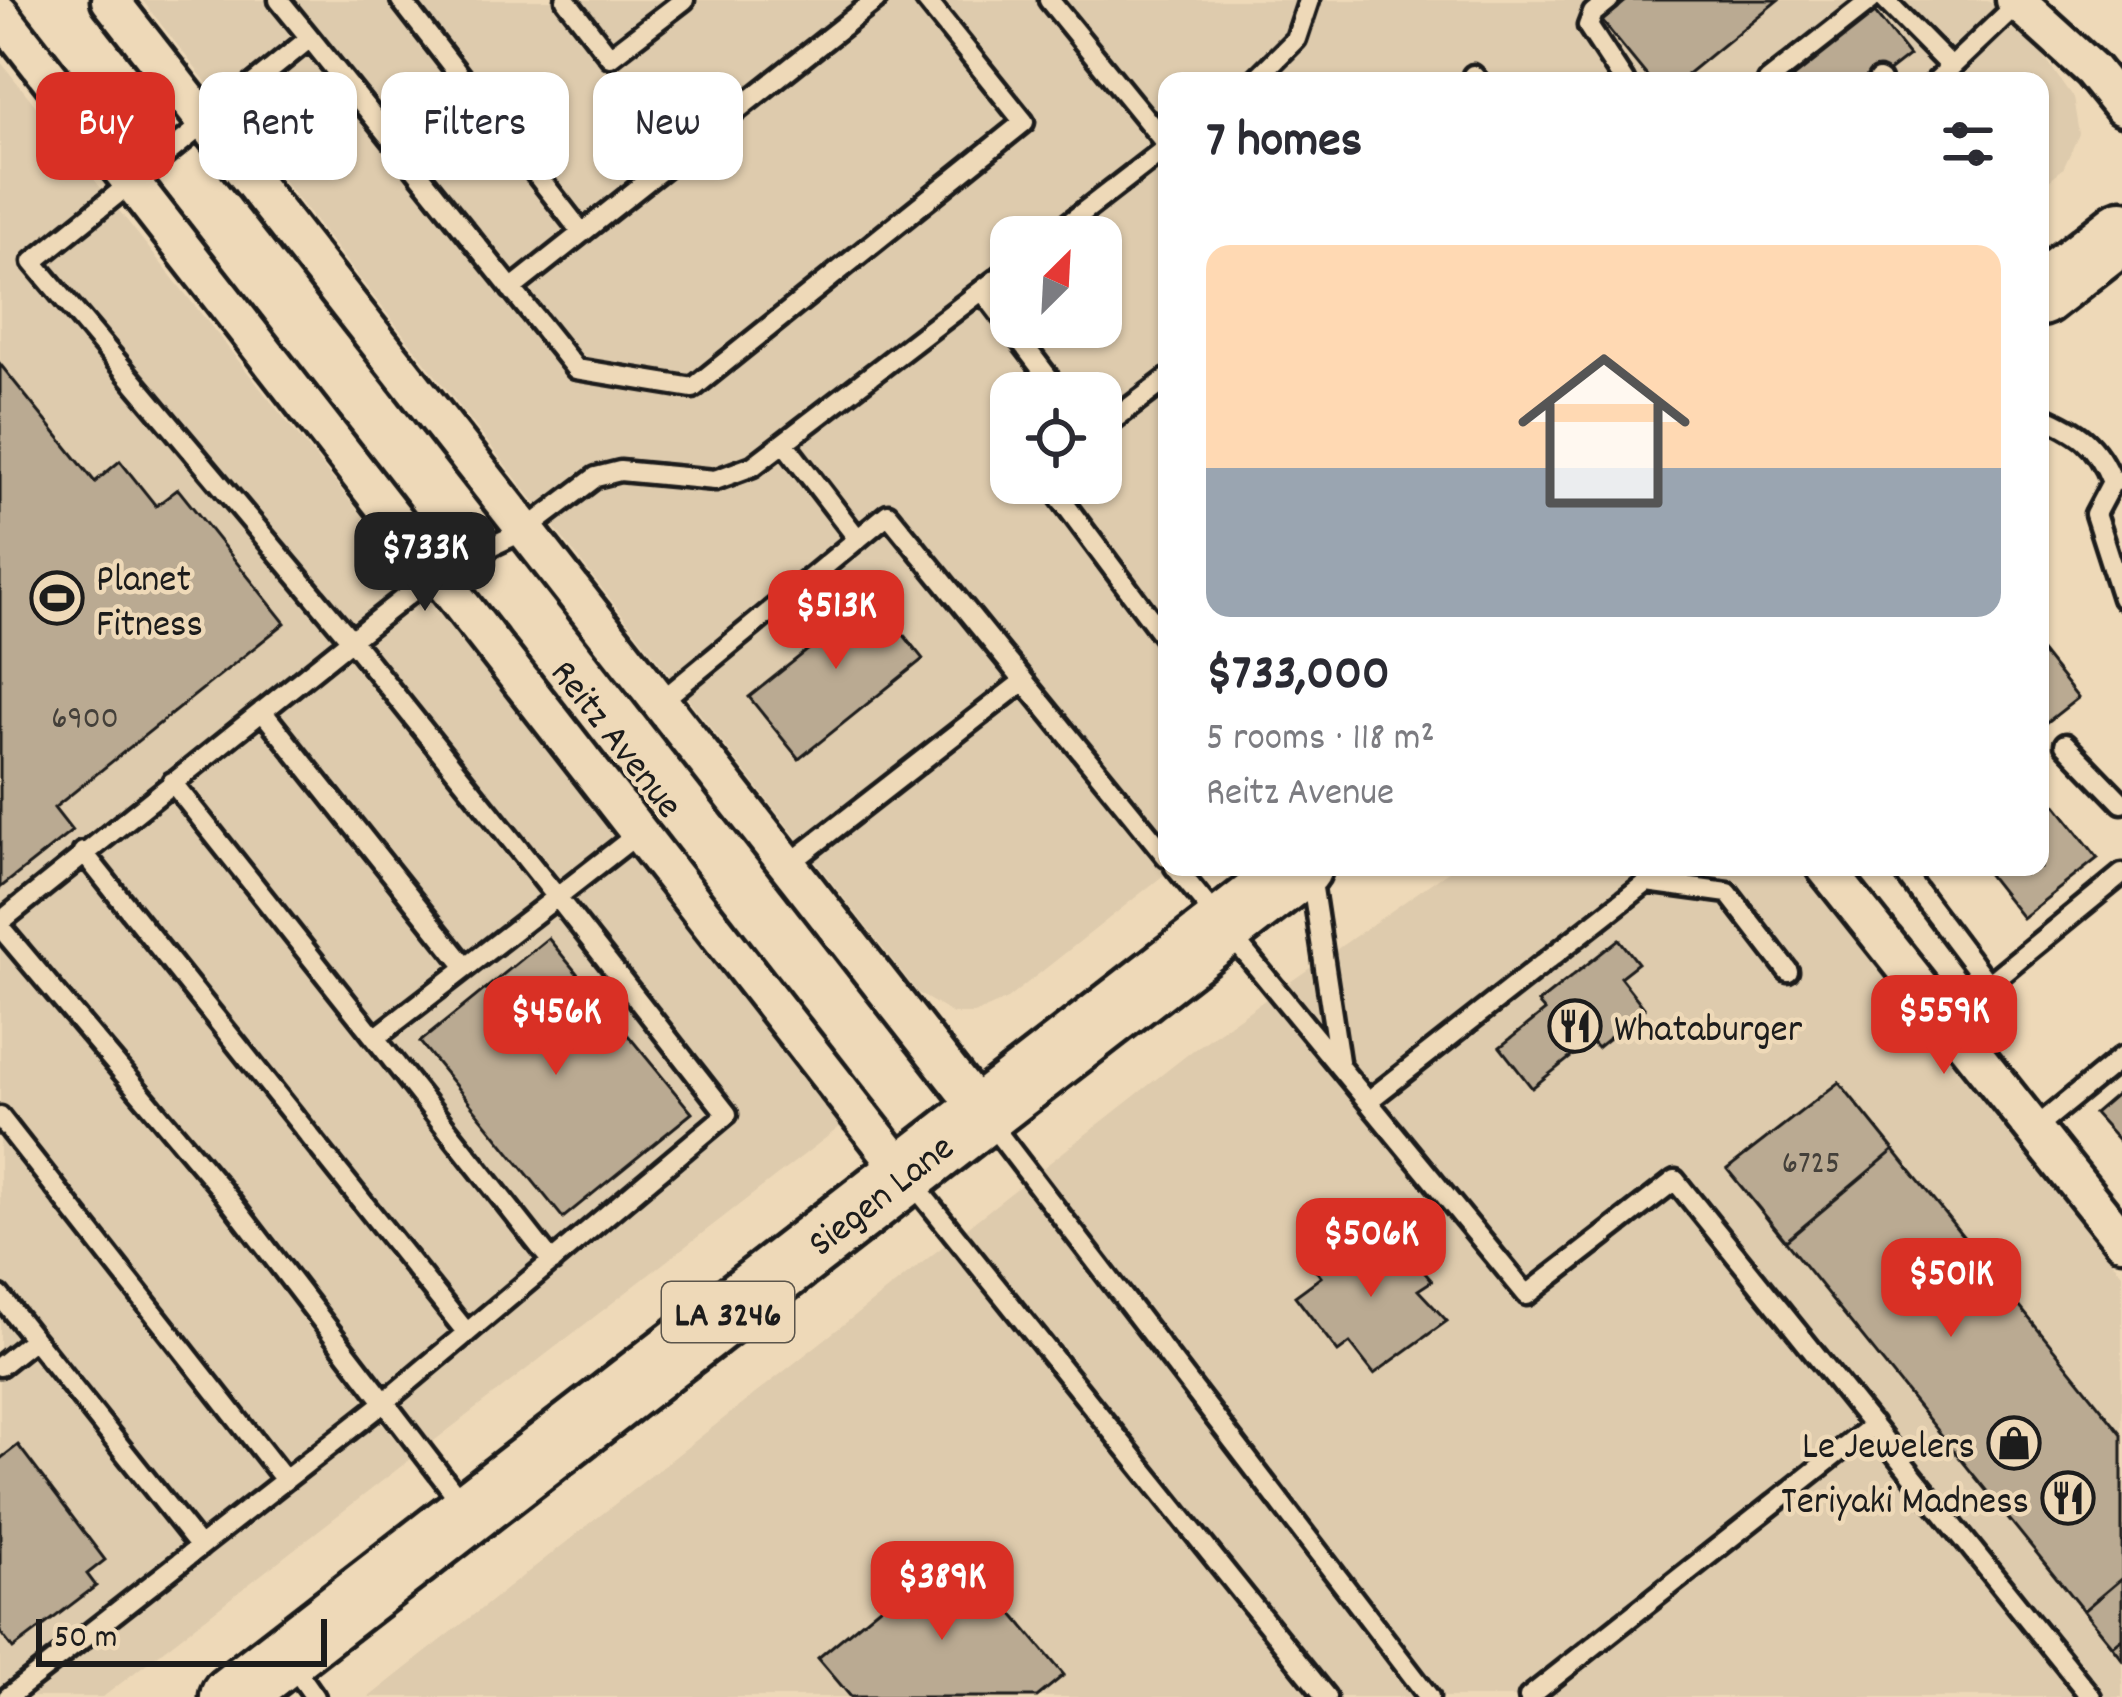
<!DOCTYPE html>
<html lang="en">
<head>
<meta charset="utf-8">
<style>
  :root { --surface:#fff; --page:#f2f2f3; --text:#2b2b33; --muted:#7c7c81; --line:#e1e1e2; --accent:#d93025 }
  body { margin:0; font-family:Dekko,sans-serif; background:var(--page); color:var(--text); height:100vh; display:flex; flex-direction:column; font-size:45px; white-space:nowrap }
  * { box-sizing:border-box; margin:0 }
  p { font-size:39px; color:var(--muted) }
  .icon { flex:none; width:66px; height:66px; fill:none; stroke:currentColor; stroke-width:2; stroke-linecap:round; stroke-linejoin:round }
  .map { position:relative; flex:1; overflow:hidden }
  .panel { position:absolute; left:1158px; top:72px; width:891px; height:804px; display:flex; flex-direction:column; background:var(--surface); border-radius:24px; box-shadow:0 3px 9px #0004 }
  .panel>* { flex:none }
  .top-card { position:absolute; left:36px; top:72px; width:942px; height:108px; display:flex; gap:24px }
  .needle { width:78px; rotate:24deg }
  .fabs { position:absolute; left:990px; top:216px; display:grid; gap:24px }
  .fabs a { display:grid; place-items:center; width:132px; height:132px; border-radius:24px; background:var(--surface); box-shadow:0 3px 9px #0004; font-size:60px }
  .scale { position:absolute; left:36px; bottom:30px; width:291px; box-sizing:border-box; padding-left:12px; border:6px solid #1c1c1c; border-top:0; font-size:33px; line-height:42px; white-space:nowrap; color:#1c1c1c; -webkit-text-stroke:9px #eed9b8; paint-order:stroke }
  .price { position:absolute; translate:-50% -102px; padding:0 27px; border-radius:24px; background:var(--accent); color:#fff; font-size:39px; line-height:78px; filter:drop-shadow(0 3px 6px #0008) }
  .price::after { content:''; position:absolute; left:50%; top:72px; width:36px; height:27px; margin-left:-18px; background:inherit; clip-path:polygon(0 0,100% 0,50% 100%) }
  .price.selected { background:#222; color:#fff }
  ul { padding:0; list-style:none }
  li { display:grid; align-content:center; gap:24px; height:636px; padding:0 48px }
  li+li { border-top:3px solid var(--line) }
  li span { display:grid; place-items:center; height:372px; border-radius:24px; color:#555 }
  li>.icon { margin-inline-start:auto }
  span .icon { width:216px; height:216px; fill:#fffc; stroke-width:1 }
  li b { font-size:51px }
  h2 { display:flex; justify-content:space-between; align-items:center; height:144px; padding:0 48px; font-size:51px }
  .pill { padding:0 42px; border-radius:24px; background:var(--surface); box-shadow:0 3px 9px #0004; font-size:42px; line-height:108px }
  .pill.selected { background:var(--accent); color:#fff }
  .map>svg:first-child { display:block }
</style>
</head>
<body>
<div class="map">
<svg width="2122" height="1697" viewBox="0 0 2122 1697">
  <rect width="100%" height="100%" fill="#eed9b8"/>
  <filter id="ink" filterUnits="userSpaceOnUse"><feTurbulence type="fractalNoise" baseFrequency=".00833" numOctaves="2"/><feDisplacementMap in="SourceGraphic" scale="24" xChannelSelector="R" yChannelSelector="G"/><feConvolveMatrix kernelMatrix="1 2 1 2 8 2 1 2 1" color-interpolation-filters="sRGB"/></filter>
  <g filter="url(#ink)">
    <path fill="#decbad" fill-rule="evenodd" d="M142,0H1988L2030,37L2073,98L2079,134L2063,169L2040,187V81H1167V867H1174L1007,999L974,1014H953L918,993ZM1011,237H1101V327H1011ZM1011,393H1101V483H1011Z
      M0,61L845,1123L103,1697H0Z
      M1454,867H1797L2122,1274V1697H369L1192,1051Z"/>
    <path fill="#baaa92" stroke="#1c1c1c" stroke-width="3" d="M1627,0H1778L1679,81H1651L1602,21Z
      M1875,13L1909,56L1877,81H1789Z
      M0,364L95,482L120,461L156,506L178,489L285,623L54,808L72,831L0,888Z
      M863,584L923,659L799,759L749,697L819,641L808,628Z
      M2040,650L2078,698L2040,728Z
      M2040,785L2098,858L2022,918L1982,867H2040Z
      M548,938L692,1113L563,1218L420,1042Z
      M1619,939L1638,963L1620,977L1645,1009L1597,1048L1591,1041L1532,1088L1500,1047L1545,1011L1538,1003Z
      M1839,1082L2122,1434V1659L1727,1169Z
      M1839,1082L1894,1150L1786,1241L1727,1169Z
      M2122,1090V1145L2094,1114Z
      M1385,1227L1432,1281L1418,1290L1447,1321L1374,1374L1350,1343L1338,1352L1295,1296L1321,1277L1308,1260L1337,1239L1351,1254Z
      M18,1445L105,1560L87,1574L96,1586L13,1649L0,1632V1459Z
      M955,1545L1064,1675L1037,1697H851L818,1658Z
      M2122,1578V1638L2112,1646L2083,1611Z"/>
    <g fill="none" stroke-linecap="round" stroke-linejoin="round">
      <g stroke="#1c1c1c" stroke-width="27">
        <path id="service" d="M279,0L310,38
          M401,0L582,233
          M566,0L610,57L684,0
          M1049,0L1167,145
          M1609,0L1593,13L1588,26L1624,81
          M1885,0L1951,67L1936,81
          M1951,67L2018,3
          M1473,75L1478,81
          M1878,80L1880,81
          M1254,81L1296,39L1309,0
          M1768,81L1871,0
          M1051,237L1167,147
          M511,289L876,0
          M982,290L1060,393
          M2040,415C2077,431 2097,443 2112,482
          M1101,429L1167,379
          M784,443L858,539
          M2122,480L2112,482L2095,514L2122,598
          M1049,483L1167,641
          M660,702L888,514L1167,857
          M262,711L466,967
          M2065,744L2122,803
          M640,832L557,897L351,640L438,571L526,530L596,477L620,471L715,480L753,466L1011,268
          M83,852L467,1333
          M788,865L1021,683
          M1175,867L1527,1295L1675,1180L2091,1697
          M1900,867L1988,984L1945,1020
          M1311,875L1339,1061
          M0,922L351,640L33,262L310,38L576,369L693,388L1024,122L926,0
          M0,927L217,1184L465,1507
          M1988,984L2122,874
          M375,1038L552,1262
          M1368,1101L1647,882L1728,893L1788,971
          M0,1117L285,1480
          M987,1119L1429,1697
          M2033,1130L2122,1057
          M911,1181L1326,1697
          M0,1296L34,1339
          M0,1366L34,1339L200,1547
          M291,1663L315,1697
          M8,1697L381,1405L727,1114L557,897L375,1038L172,782
          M1529,1697L1873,1425"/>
      </g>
      <g stroke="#1c1c1c" stroke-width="45">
        <path id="minor" d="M110,0L982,1113
          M2015,0L2092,70L2122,107
          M0,14L904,1172
          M1825,867L2122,1240"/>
      </g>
      <g stroke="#1c1c1c" stroke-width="69">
        <path id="primary" d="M2040,295L2122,231
          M231,1697L1301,867"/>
      </g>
      <use href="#service" stroke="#eed9b8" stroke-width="18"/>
      <use href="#minor" stroke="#eed9b8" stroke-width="36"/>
      <use href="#primary" stroke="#eed9b8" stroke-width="60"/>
    </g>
  </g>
  <defs>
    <g id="stadium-ring" transform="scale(2.7)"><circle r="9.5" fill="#eed9b8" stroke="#1c1c1c" stroke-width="1.5"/><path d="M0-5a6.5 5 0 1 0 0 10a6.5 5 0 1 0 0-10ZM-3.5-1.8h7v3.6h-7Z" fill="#1c1c1c"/></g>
    <g id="restaurant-ring" transform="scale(2.7)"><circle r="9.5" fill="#eed9b8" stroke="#1c1c1c" stroke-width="1.5"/><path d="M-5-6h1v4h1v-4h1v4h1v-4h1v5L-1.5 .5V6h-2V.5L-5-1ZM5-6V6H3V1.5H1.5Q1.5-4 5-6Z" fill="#1c1c1c"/></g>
    <g id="shop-ring" transform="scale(2.7)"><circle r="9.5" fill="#eed9b8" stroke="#1c1c1c" stroke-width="1.5"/><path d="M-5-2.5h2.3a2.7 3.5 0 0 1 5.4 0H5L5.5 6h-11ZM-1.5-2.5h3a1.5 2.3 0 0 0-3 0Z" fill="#1c1c1c"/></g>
  </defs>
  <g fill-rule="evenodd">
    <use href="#stadium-ring" x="57" y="598"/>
    <use href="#restaurant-ring" x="1575" y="1026"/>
    <use href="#shop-ring" x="2014" y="1443"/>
    <use href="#restaurant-ring" x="2068" y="1498"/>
  </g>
  <g text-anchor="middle" stroke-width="9" stroke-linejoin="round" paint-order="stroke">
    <g font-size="33" fill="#44403a">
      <text x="85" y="727">6900</text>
      <text x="1811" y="1172">6725</text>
    </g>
    <rect fill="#eed9b8" stroke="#5b554b" stroke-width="3" x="662" y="1282" width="132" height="60" rx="9"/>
    <g font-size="36" font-weight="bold" fill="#1c1c1c">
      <text x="728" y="1325">LA 3246</text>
    </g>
    <g font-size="39" fill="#1c1c1c" stroke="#eed9b8" text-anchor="start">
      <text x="96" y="590">Planet<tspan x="96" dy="45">Fitness</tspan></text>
      <text x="1614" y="1040">Whataburger</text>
      <text x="1975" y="1457" text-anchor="end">Le Jewelers</text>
      <text x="2029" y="1512" text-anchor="end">Teriyaki Madness</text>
    </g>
    <g font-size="39" fill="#1c1c1c" stroke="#eed9b8">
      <text transform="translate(619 737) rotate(52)" y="14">Reitz Avenue</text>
      <text transform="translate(879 1193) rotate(-38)" y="14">Siegen Lane</text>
    </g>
  </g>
</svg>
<div class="fabs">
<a><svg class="needle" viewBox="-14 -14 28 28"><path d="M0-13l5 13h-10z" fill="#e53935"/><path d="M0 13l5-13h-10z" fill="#7c7c81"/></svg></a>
<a><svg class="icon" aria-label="locate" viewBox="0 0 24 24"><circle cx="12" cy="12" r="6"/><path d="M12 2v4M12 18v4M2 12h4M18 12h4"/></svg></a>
</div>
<div class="scale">50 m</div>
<b class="price selected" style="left:425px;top:614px">$733K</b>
<b class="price" style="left:836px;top:672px">$513K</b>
<b class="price" style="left:1944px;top:1077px">$559K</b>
<b class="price" style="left:556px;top:1078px">$456K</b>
<b class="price" style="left:1371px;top:1300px">$506K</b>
<b class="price" style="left:1951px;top:1340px">$501K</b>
<b class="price" style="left:942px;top:1643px">$389K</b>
<div class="top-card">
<a class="pill selected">Buy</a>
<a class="pill">Rent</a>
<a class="pill">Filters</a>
<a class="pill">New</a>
</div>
<section class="panel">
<h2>7 homes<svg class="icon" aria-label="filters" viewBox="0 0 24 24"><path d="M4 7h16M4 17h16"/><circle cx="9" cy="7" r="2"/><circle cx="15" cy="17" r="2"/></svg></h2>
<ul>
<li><span style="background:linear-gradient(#ffd9b3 60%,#9aa5b1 0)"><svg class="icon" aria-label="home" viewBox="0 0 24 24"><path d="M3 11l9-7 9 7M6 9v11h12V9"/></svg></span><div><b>$733,000</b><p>5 rooms · 118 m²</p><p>Reitz Avenue</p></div></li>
</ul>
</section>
</div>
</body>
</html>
